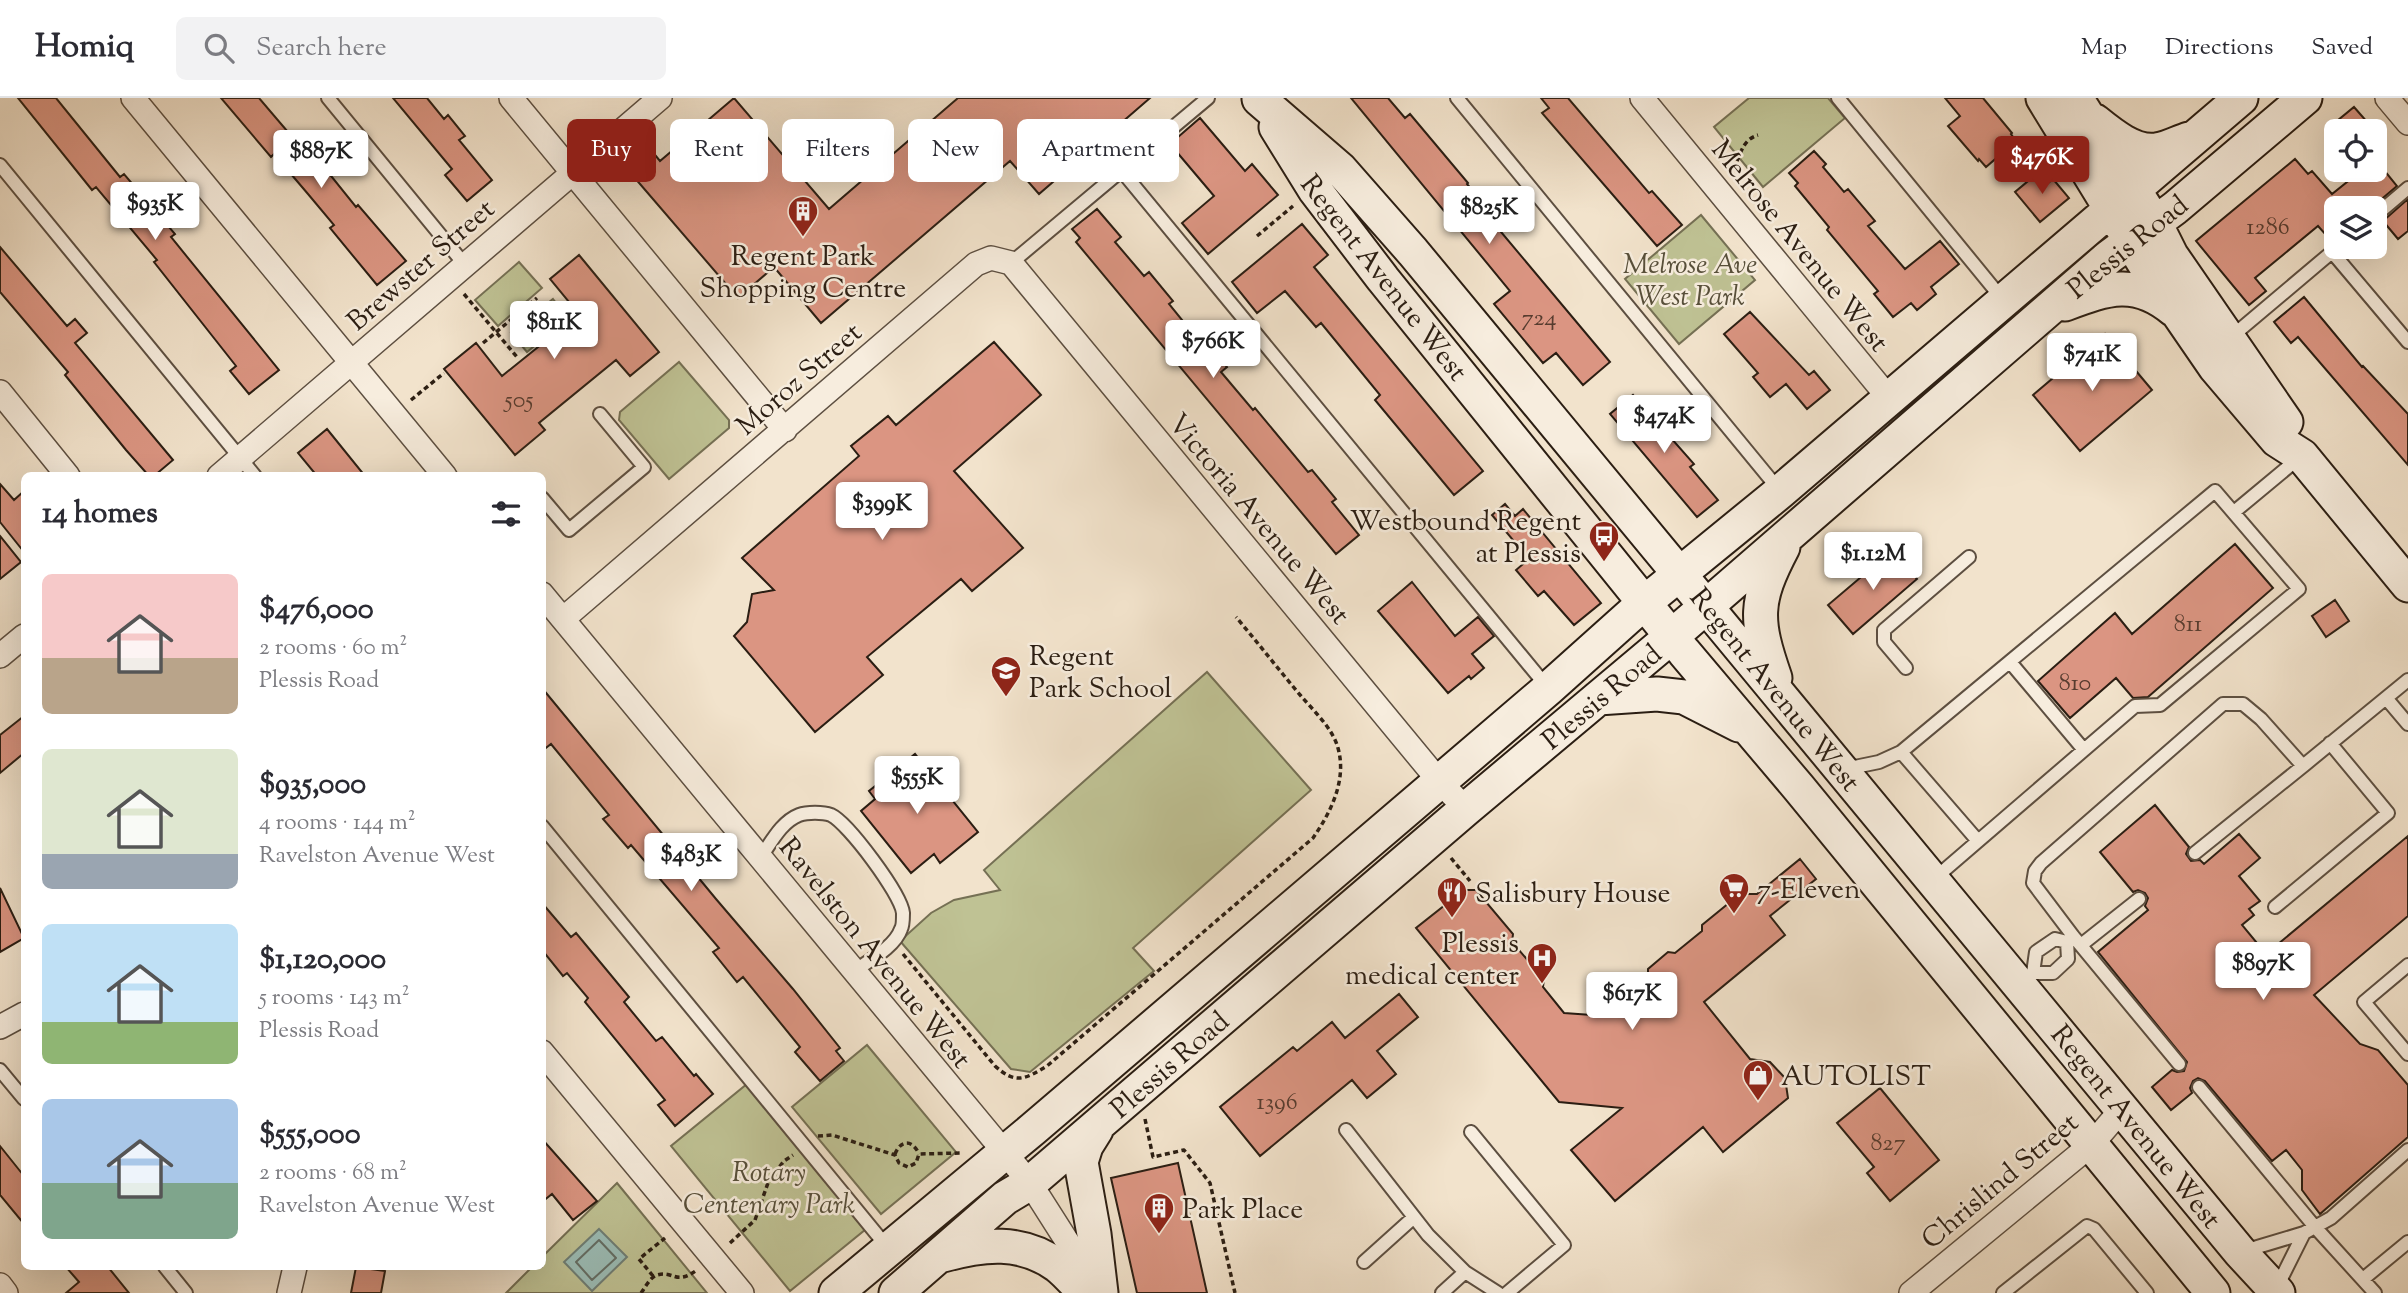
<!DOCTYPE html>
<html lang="en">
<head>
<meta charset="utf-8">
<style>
  :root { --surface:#fff; --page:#f2f2f3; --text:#2b2b33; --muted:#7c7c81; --line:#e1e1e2; --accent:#8f2418 }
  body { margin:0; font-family:"Sorts Mill Goudy",serif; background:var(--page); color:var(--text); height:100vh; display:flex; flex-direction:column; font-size:26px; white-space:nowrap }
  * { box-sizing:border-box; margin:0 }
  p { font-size:23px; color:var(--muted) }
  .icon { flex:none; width:38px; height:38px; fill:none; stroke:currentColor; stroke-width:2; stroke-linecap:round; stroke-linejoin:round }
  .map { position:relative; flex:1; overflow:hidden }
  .sheet { position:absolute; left:21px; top:374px; width:525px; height:798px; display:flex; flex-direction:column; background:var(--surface); border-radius:10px; box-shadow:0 7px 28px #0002 }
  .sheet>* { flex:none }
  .hud { position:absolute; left:567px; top:21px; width:665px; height:63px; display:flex; gap:14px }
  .tools { position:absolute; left:2324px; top:21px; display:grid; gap:14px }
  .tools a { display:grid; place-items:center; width:63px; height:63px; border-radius:10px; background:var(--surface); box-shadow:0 7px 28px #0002; font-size:35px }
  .price { position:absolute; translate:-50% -60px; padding:0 16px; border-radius:7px; background:#fff; color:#222; font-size:23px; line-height:46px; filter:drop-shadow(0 2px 4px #0008) }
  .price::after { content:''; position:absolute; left:50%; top:42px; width:21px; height:16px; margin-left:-10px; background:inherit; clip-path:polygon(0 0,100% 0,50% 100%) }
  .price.current { background:var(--accent); color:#fff }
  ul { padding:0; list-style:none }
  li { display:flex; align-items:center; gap:21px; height:175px; padding:0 21px }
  li span { display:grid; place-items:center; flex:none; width:196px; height:140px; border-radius:10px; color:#555 }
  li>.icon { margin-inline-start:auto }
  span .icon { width:84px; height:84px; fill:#fffc; stroke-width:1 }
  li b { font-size:30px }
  h2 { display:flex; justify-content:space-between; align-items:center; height:84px; padding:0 21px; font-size:30px }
  .tag { padding:0 24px; border-radius:10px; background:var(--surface); box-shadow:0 7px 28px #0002; font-size:24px; line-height:63px }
  .tag.current { background:var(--accent); color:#fff }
  header { display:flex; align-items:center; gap:42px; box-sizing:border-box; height:98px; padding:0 35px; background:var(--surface); border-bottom:2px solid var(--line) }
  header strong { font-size:33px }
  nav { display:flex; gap:38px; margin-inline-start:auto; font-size:24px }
  .search { width:490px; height:63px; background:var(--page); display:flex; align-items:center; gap:18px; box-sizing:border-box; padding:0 24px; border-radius:10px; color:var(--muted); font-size:26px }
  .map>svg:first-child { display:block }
</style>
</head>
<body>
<header>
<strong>Homiq</strong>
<div class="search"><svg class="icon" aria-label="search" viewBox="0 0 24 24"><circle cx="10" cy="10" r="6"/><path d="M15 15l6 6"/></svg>Search here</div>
<nav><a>Map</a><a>Directions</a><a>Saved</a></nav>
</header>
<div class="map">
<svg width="2408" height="1195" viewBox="0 0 2408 1195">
  <rect width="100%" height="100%" fill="#f2e3cc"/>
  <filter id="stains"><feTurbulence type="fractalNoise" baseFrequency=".00286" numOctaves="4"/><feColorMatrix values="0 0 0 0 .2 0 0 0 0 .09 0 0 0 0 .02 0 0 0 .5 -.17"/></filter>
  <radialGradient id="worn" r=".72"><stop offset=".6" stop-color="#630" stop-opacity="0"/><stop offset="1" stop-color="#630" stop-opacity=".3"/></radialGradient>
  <path fill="#bfc294" stroke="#757054" stroke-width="2" d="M1749,0H1828L1845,20L1763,89L1714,29Z
    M1701,117L1755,182L1679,246L1625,181Z
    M519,164L542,190L498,228L475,202Z
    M553,201L568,220L527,254L511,235Z
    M679,264L729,322V330L669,381L619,322L620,314Z
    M1207,574L1311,692L1133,850L1154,873L1030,974L1011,971L900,843L931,815L954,802L1000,792L984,772Z
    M867,947L956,1054L881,1116L792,1009Z
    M747,986L866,1131L790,1193L671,1048Z
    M617,1085L707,1195H506L532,1169H542L543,1158Z"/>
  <path fill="#9bbeb8" stroke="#6e7e76" stroke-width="2" d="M599,1131L627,1159L592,1193L564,1164Z"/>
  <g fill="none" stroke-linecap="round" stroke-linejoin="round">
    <path stroke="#636e66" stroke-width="2" d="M599,1142L616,1160L592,1182L576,1164Z"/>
  </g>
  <path fill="#db9582" stroke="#2b1e13" stroke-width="2" d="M18,0H56L120,79L124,76L175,136L171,139L279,272L249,296L230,273L236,268L154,164L157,162L96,89L92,92Z
    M221,0H259L299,47L303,43L356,109L358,107L406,163L377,187L330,130L334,127L308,96L274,56L271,59Z
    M393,0H427L444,21L448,17L465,38L459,42L492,82L467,103L445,77L452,71Z
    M734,0L829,111L958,0H1150L1039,96L1010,63L821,225L774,169L738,200L628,72L651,52L660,63Z
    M1351,0H1388L1405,20L1410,16L1468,85L1467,86L1494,119L1491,122L1610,264L1583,287L1556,255L1543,265L1494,206L1510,193Z
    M1541,0H1568L1649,95L1652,93L1682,127L1657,148L1542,15L1549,10Z
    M1945,0H1983L2012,35L2011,36L2016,43L1986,69L1979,61L1978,63L1948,28L1960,18Z
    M2354,9L2375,33H2345L2337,23Z
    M1200,20L1245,73L1252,66L1278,97L1208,156L1182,125L1214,98L1170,46Z
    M1814,53L1826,66L1823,69L1844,94L1848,91L1875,123L1868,128L1905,171L1940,143L1959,166L1931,189L1936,196L1917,212L1911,205L1893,219L1874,196L1878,193L1827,132L1829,129L1795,88L1798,85L1789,75Z
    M2295,61L2308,76L2312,73L2332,96L2362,72H2384L2397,88L2371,110H2336V129L2326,137L2318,128L2255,180L2266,193L2249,207L2196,143Z
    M2039,74L2048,85L2053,81L2069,100L2040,124L2015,94Z
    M2408,101V133L2398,141L2383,123Z
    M1097,111L1121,139L1115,144L1144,178L1149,174L1173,203L1169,206L1199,243L1203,240L1227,269L1221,274L1253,312L1255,310L1308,374L1312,372L1336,401L1332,404L1359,437L1336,456L1076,144L1080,140L1072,131Z
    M1302,126L1328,157L1314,169L1483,373L1454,397L1375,302L1380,297L1321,225L1316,229L1285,193L1257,215L1232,184Z
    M0,149L67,228L75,221L87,235L75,245L173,362L154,378H149L126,352L65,277L68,274L0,194Z
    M579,157L659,254L630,278L616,262L539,325L545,332L515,357L444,271L476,245L502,278L579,216L550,181Z
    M2304,199L2362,269L2363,268L2408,316V367L2298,239L2291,245L2274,224Z
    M1750,214L1809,277L1814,273L1830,292L1807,311L1786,286L1770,299L1753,279L1758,275L1724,236Z
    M2105,236L2152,292L2080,353L2033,297Z
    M994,244L1041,297L954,373L1023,450L972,493L961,481L867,559L883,577L815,634L734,538L747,524L752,496L774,492L742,460L859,358L851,348L888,318L896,327Z
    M1633,297L1694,366L1690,369L1718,402L1697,419L1610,316Z
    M327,331L365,378H317L298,355Z
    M0,386L14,402L24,393V454L0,424Z
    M1505,406L1515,418L1523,411L1601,505L1574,527L1544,493L1538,498L1516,472L1529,461L1492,417Z
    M0,438L21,464L0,481Z
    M2235,446L2273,490L2148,599L2133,600L2116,580L2070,620L2038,583L2115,515L2132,536Z
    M1893,452L1917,481L1853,536L1828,507Z
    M1412,484L1455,538L1478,519L1494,538L1472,556L1484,570L1471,581L1469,578L1448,595L1378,513Z
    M2335,502L2349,523L2326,539L2312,518Z
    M542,590L716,801L793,891L840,950L836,953L844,963L820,983L795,954L800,949L743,879L737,884L713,854L719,850L631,747L628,750L603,721L609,717L551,646L542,653Z
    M24,618V655L0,675V637Z
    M915,656L978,734L940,765L934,756L911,775L861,713L875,701L869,693Z
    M2155,707L2189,749L2186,756L2191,763L2200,762L2204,766L2239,736L2260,760L2239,778L2260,803L2249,811L2254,817L2242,827L2266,856L2408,738V818L2314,897L2360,946L2378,952L2408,987V1039L2320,1116L2302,1092V1072L2286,1052L2272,1063L2205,983L2198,980L2193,983L2190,990L2192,995L2171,1012L2152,989L2172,972L2177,974L2184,973L2187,964L2098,854L2148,812L2145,808L2148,800L2145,795L2138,792L2133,794L2100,754Z
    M1800,761L1816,781L1770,818L1785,837L1704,904L1750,961L1770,964L1785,980L1788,1000L1723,1054L1703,1029L1615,1103L1571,1052L1622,1010L1559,1004L1416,830L1464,792H1476L1513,836L1512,844L1544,881L1543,889L1564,915L1592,917L1613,900H1621L1648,878V871L1668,854L1675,855L1702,833V827L1740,796H1757Z
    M0,790L24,840L0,854Z
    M542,805L571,839L576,835L610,876L629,899L624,904L656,943L662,939L694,978L696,976L713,996L675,1028L658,1007L665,1002L585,904L588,900L567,875L563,878L542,852Z
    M1399,896L1418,919L1377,953L1396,976L1367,1000L1352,982L1260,1058L1220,1009L1293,949L1297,953L1332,924L1345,940Z
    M1880,990L1939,1062L1890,1103L1867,1075L1874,1069L1837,1025Z
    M542,1041L597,1103L573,1122L552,1096L542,1104Z
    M0,1048L24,1078V1126L0,1097Z
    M1178,1065L1207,1195H1137L1111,1080Z
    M66,1169H108L129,1195H66L79,1184Z
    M356,1169L385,1173L381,1195H351Z"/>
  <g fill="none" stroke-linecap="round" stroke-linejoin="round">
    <g stroke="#5d4f41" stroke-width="16">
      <path id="lane" d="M328,0L465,167
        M1457,0L1780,393
        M1838,0L2004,203
        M0,67L255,378
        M1121,72L1548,590
        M2375,118L2408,90
        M1011,165L1208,0
        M2230,240L2332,154L2408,244
        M542,400L569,432L644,369L600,316
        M2234,414L2299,360
        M2010,564L2084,652
        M1906,570L1884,544V532L1969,459
        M2386,600L2408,626
        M1901,654L1978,743
        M1845,671L1879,664L1901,654L2215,393L2299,491L2160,607L2135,608L1934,781
        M542,728L888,1150
        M2195,755L2303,668
        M760,760C771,745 781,724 799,717C807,714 823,714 831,717C848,725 901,796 903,815C903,819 903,828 901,831C895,849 868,863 853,874
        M2275,809L2388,715L2330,645
        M2081,847L2139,801
        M2408,867L2364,904L2408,956
        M2033,875L2036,854L2055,841L2067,844
        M2021,886L2033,875H2053L2068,861L2067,844L2073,838
        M2179,966L2073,838L2033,785L2035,773L2041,765L2223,606H2243L2261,621L2303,668L2408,582
        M0,972L24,1001
        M2199,989L2315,1129L2375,1195
        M1346,1032L1428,1137L1465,1174L1498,1195
        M1471,1034L1564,1147L1507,1195
        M2244,1153L2304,1135L2331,1120L2408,1052
        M1364,1164L1414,1119
        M165,1169L186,1195
        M2363,1181L2408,1144
        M2276,1191L2304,1135
        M1442,1195L1465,1174
        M2003,1195L2087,1128L2094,1131L2147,1195"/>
    </g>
    <g stroke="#5d4f41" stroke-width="26">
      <path id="street" d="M133,0L445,378
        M511,0L785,332
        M1642,0L1888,299
        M2387,0L2408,25
        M0,294L68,378
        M219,378L660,0
        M542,496L1030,1085L1072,1151L1093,1192
        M563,521L976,166L991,160L1011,165L1439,683L1466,711
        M0,558L24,538
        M0,929L24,916
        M542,954L742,1195
        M0,1187L6,1195
        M289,1195L295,1169
        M1911,1195L2092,1046L2122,1011"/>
    </g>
    <g stroke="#2b1e13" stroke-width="37">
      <path id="secondary" d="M2043,0L2147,170L2215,269L2277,342L2302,358L2408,487
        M2076,0L2155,125L2171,157L2286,324
        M1259,1L1340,71L1413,154L2240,1154L2278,1195
        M2095,23C2111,36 2134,55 2156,52C2167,51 2179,44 2189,41
        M1276,29L1315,92L1383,181L1684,554L1799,690L2213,1195
        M2065,206C2107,190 2136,180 2174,212
        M1775,580C1755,522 1754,504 1783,449
        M1598,600L1657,596L1684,599L1739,627
        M1096,1032L1086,1048L1081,1064L1094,1136L1101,1195
        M943,1157C983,1146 1021,1141 1058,1168C1068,1176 1076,1186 1085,1195
        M836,1195L1033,1031L1548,591L1644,505L1780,394L2241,0
        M896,1195L1005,1100L1030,1085L1058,1061L1466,711L1671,539L2109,159L2175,110L2305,0"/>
    </g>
    <path stroke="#2b1e13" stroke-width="3.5" stroke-dasharray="5 3.5" stroke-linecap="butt" d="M1737,63C1742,51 1745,41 1758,37
      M1257,138L1293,108
      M464,196L517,259
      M483,245L537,200
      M411,302L444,275
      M1451,760L1470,783
      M903,856L995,968C1016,987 1025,981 1047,968L1313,740C1331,714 1347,682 1338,650C1333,631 1314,613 1301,598C1279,572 1258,545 1236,519
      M1145,1021L1153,1059L1184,1052L1210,1085L1235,1195
      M818,1038L832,1037L895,1057L899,1065L908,1069L916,1065L919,1056L961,1055
      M895,1056C901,1041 913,1042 919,1056
      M730,1145L755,1122L769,1082L784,1063L793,1057
      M653,1178L639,1161L665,1140
      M641,1195C645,1190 650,1179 657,1177C674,1172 675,1188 697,1172"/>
    <use href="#lane" stroke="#f7edde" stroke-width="12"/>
    <use href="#street" stroke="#f7edde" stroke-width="23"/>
    <use href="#secondary" stroke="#f7edde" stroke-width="33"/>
  </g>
  <defs>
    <g id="building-pin" transform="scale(1.575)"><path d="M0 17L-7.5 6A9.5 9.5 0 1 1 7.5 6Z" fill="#8f2418" stroke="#f7edde"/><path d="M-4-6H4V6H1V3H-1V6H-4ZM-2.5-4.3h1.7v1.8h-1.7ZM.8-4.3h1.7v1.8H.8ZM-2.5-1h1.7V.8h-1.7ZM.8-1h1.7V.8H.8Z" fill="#fff"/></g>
    <g id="bus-pin" transform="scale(1.575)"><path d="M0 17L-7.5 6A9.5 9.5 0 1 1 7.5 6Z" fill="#8f2418" stroke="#f7edde"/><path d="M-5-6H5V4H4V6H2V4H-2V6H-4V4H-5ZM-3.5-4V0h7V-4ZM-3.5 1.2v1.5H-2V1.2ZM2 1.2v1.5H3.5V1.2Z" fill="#fff"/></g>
    <g id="school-pin" transform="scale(1.575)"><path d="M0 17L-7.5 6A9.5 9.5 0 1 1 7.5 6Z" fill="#8f2418" stroke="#f7edde"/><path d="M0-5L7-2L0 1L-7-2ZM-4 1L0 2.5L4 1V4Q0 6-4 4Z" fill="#fff"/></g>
    <g id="supermarket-pin" transform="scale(1.575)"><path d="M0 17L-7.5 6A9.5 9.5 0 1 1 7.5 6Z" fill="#8f2418" stroke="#f7edde"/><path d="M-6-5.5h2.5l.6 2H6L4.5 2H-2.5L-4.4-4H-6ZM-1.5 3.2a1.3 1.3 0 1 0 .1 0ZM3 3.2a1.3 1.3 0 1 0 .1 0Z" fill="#fff"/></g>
    <g id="restaurant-pin" transform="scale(1.575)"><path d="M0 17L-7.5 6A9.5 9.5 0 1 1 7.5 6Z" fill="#8f2418" stroke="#f7edde"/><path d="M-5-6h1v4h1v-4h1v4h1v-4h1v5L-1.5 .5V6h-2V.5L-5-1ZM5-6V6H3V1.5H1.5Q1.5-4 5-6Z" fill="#fff"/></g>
    <g id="hospital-pin" transform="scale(1.575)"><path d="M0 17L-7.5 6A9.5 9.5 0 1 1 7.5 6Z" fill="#8f2418" stroke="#f7edde"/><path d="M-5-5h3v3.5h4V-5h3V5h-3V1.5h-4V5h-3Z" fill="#fff"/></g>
    <g id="shop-pin" transform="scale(1.575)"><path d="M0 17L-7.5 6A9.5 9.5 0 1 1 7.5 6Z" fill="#8f2418" stroke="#f7edde"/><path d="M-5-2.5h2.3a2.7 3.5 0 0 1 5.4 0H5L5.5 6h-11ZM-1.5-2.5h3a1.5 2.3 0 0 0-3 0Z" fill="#fff"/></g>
  </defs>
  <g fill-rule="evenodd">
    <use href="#building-pin" x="803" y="113"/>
    <use href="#bus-pin" x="1604" y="438"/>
    <use href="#school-pin" x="1006" y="573"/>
    <use href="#supermarket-pin" x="1734" y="790"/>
    <use href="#restaurant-pin" x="1452" y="794"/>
    <use href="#hospital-pin" x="1542" y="860"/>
    <use href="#shop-pin" x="1758" y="977"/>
    <use href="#building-pin" x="1159" y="1110"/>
  </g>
  <g text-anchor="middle" stroke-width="5" stroke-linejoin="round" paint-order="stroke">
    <g font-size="24" fill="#573c2f">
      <text x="2268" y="136">1286</text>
      <text x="1539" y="227">724</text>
      <text x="519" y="309">505</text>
      <text x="2188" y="533">811</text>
      <text x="2075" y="592">810</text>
      <text x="1277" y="1011">1396</text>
      <text x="1888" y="1052">827</text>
    </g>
    <g font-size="28" fill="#2b1e13" stroke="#f7edde">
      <text transform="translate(1801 147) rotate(51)" y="10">Melrose Avenue West</text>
      <text transform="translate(2127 148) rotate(-39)" y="10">Plessis Road</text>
      <text transform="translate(420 166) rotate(-41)" y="10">Brewster Street</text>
      <text transform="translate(1385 179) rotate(52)" y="10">Regent Avenue West</text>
      <text transform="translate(798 280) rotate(-41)" y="10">Moroz Street</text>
      <text transform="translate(1260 420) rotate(50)" y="10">Victoria Avenue West</text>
      <text transform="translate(1776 591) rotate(51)" y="10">Regent Avenue West</text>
      <text transform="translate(1601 598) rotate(-40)" y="10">Plessis Road</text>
      <text transform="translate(876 854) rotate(51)" y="10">Ravelston Avenue West</text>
      <text transform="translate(1169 966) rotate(-41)" y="10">Plessis Road</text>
      <text transform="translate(2137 1028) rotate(51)" y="10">Regent Avenue West</text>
      <text transform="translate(1999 1082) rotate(-40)" y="10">Chrislind Street</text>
    </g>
    <g font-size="28" fill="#2b1e13" stroke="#f7edde" text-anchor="start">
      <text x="803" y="167" text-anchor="middle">Regent Park<tspan x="803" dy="32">Shopping Centre</tspan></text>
      <text x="1581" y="432" text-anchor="end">Westbound Regent<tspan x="1581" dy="32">at Plessis</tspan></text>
      <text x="1029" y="567">Regent<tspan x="1029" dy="32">Park School</tspan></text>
      <text x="1757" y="800">7-Eleven</text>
      <text x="1475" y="804">Salisbury House</text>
      <text x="1519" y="854" text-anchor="end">Plessis<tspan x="1519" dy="32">medical center</tspan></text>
      <text x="1781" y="987">AUTOLIST</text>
      <text x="1182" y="1120">Park Place</text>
    </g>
    <g font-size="28" font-style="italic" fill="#574f3a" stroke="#f7edde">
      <text x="1690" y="175">Melrose Ave<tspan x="1690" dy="32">West Park</tspan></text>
      <text x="769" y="1083">Rotary<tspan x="769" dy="32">Centenary Park</tspan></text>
    </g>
  </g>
  <rect width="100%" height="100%" filter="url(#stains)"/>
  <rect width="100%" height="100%" fill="url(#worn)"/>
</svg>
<div class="tools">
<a><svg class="icon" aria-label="locate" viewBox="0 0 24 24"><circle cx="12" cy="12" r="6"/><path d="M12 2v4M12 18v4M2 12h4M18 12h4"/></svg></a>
<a><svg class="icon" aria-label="layers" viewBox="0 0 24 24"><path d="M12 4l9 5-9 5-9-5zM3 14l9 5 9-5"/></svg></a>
</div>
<b class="price" style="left:321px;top:92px">$887K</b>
<b class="price current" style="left:2042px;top:98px">$476K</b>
<b class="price" style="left:155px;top:144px">$935K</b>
<b class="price" style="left:1489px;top:148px">$825K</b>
<b class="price" style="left:554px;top:263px">$811K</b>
<b class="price" style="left:1213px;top:282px">$766K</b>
<b class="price" style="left:2092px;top:295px">$741K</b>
<b class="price" style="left:1664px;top:357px">$474K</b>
<b class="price" style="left:882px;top:444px">$399K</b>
<b class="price" style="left:1873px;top:494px">$1.12M</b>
<b class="price" style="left:917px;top:718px">$555K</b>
<b class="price" style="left:691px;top:795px">$483K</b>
<b class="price" style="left:2263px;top:904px">$897K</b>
<b class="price" style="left:1632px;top:934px">$617K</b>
<div class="hud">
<a class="tag current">Buy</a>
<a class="tag">Rent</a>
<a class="tag">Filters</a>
<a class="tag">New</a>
<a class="tag">Apartment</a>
</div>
<section class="sheet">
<h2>14 homes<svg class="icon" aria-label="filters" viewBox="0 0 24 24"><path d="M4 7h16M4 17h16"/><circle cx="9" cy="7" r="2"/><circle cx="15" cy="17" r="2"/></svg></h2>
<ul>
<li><span style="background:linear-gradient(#f6c9c9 60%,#b9a48a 0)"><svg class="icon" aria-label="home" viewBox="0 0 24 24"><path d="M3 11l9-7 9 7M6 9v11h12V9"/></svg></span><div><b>$476,000</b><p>2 rooms · 60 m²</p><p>Plessis Road</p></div></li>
<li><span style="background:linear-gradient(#dfe7d0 75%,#9aa5b1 0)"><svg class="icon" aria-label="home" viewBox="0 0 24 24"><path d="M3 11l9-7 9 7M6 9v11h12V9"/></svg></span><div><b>$935,000</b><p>4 rooms · 144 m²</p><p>Ravelston Avenue West</p></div></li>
<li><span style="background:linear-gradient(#bfe0f5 70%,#8fb573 0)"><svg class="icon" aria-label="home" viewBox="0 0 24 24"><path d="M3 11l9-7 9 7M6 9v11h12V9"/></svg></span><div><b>$1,120,000</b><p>5 rooms · 143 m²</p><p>Plessis Road</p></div></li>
<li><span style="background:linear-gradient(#a9c7e8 60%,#7fa58c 0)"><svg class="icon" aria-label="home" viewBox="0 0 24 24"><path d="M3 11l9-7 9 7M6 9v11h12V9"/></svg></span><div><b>$555,000</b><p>2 rooms · 68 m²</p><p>Ravelston Avenue West</p></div></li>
</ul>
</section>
</div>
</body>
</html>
